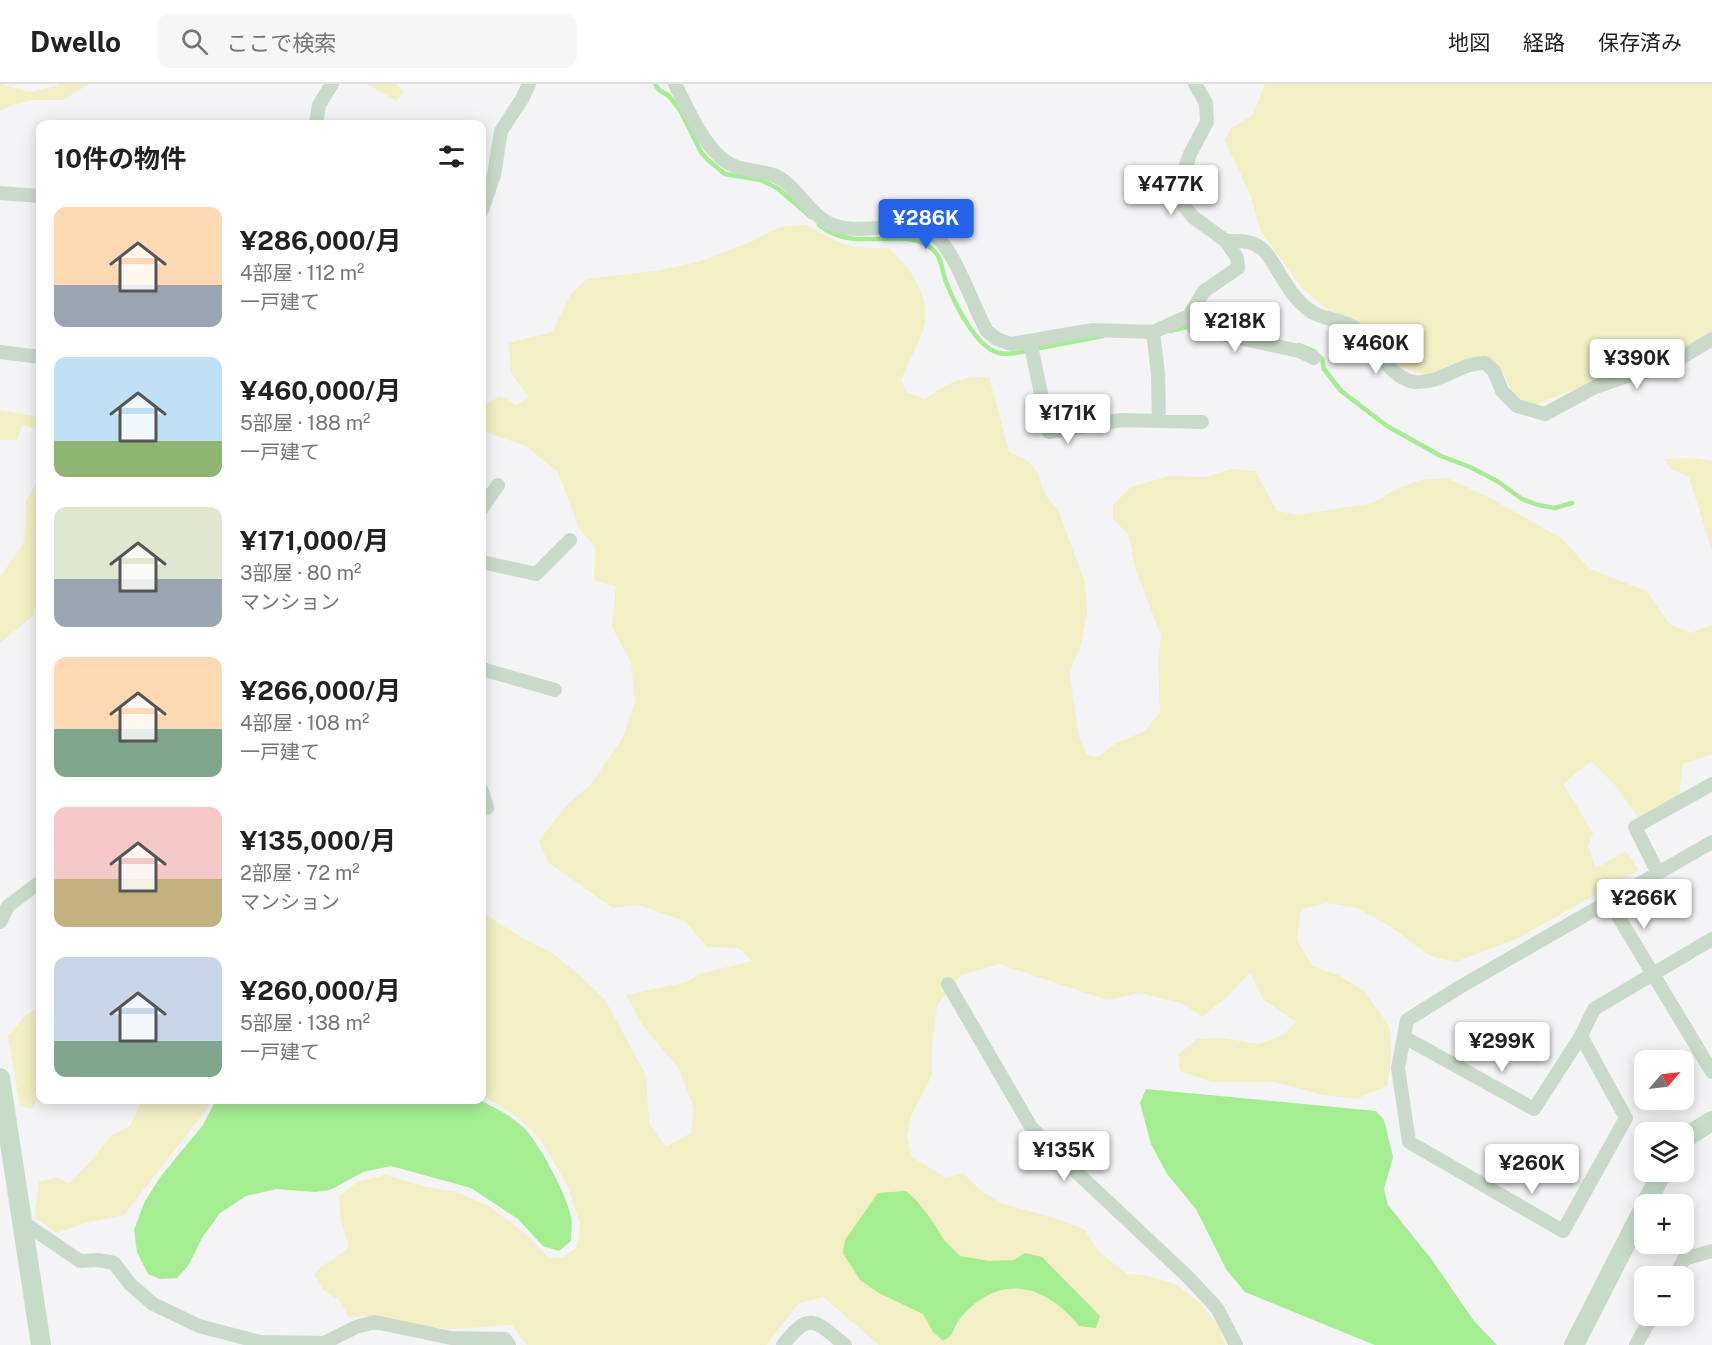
<!DOCTYPE html>
<html lang="ja">
<head>
<meta charset="utf-8">
<style>
  :root { --surface:#fff; --page:#f6f6f6; --text:#222; --muted:#767676; --line:#e0e0e0; --accent:#2563eb }
  body { margin:0; font-family:"Public Sans","Noto Sans JP",sans-serif; background:var(--page); color:var(--text); height:100vh; display:flex; flex-direction:column; font-size:22px; white-space:nowrap }
  * { box-sizing:border-box; margin:0 }
  p { font-size:20px; color:var(--muted) }
  .icon { flex:none; width:33px; height:33px; fill:none; stroke:currentColor; stroke-width:2; stroke-linecap:round; stroke-linejoin:round }
  .map { position:relative; flex:1; overflow:hidden }
  .drawer { position:absolute; left:36px; top:36px; width:450px; height:984px; display:flex; flex-direction:column; background:var(--surface); border-radius:12px; box-shadow:0 3px 15px #0003 }
  .drawer>* { flex:none }
  .needle { width:39px; rotate:62deg }
  .tools { position:absolute; left:1634px; top:966px; display:grid; gap:12px }
  .tools a { display:grid; place-items:center; width:60px; height:60px; border-radius:12px; background:var(--surface); box-shadow:0 3px 15px #0003; font-size:30px }
  .price { position:absolute; translate:-50% -51px; padding:0 14px; border-radius:6px; background:#fff; color:#222; font-size:20px; line-height:39px; filter:drop-shadow(0 2px 3px #0008) }
  .price::after { content:''; position:absolute; left:50%; top:36px; width:18px; height:14px; margin-left:-9px; background:inherit; clip-path:polygon(0 0,100% 0,50% 100%) }
  .price.current { background:var(--accent); color:#fff }
  ul { padding:0; list-style:none }
  li { display:flex; align-items:center; gap:18px; height:150px; padding:0 18px }
  li span { display:grid; place-items:center; flex:none; width:168px; height:120px; border-radius:12px; color:#555 }
  li>.icon { margin-inline-start:auto }
  span .icon { width:72px; height:72px; fill:#fffc; stroke-width:1 }
  li b { font-size:26px }
  h2 { display:flex; justify-content:space-between; align-items:center; height:72px; padding:0 18px; font-size:26px }
  header { display:flex; align-items:center; gap:36px; box-sizing:border-box; height:84px; padding:0 30px; background:var(--surface); border-bottom:2px solid var(--line) }
  header strong { font-size:28px }
  nav { display:flex; gap:33px; margin-inline-start:auto; font-size:21px }
  .search { width:420px; height:54px; background:var(--page); display:flex; align-items:center; gap:15px; box-sizing:border-box; padding:0 21px; border-radius:12px; color:var(--muted); font-size:22px }
  .map>svg:first-child { display:block }
</style>
</head>
<body>
<header>
<strong>Dwello</strong>
<div class="search"><svg class="icon" aria-label="search" viewBox="0 0 24 24"><circle cx="10" cy="10" r="6"/><path d="M15 15l6 6"/></svg>ここで検索</div>
<nav><a>地図</a><a>経路</a><a>保存済み</a></nav>
</header>
<div class="map">
<svg width="1712" height="1261" viewBox="0 0 1712 1261">
  <rect width="100%" height="100%" fill="#f4f3f5"/>
  <path fill="#f1efc3" d="M0,0L29,8L57,2L58,0H89L63,16H34L15,20L0,27Z
    M367,0H397L404,8L396,17Z
    M1265,0H1712V250L1675,272L1629,284L1534,321L1515,312L1503,289L1487,272L1459,279L1425,291L1401,283L1371,250L1351,235L1330,228L1302,204L1261,148L1250,110L1225,57L1230,45L1253,31Z
    M806,141C839,159 849,166 888,164C912,184 934,217 922,249C916,265 907,280 901,296L907,308L925,315C946,300 962,291 989,293L1009,368L1028,377L1037,388L1046,412L1058,426L1085,498L1087,529L1080,564L1069,587L1079,653L1087,671L1098,673L1116,659L1145,647L1160,628L1158,576L1161,552L1135,484L1129,451L1113,435V421L1131,403L1170,392L1206,393L1231,385L1255,387L1277,427L1298,431L1373,419L1395,406L1420,396L1447,394L1490,414L1561,454L1590,485L1646,507L1670,540L1690,549L1712,541V670L1683,680L1678,717L1638,733L1615,701L1591,677L1563,700L1593,749L1588,762L1596,784L1626,767L1639,786L1516,855L1455,878L1430,872L1391,843L1357,824L1327,819L1301,825L1297,856L1312,882L1338,891L1364,907L1390,943L1391,975L1387,1002L1356,1015L1319,1010L1275,998H1212L1180,987L1178,971L1197,955L1222,954L1259,960L1283,951L1296,938L1264,916L1250,888L1229,911L1202,933L1184,920L1140,909L1107,916L999,880L961,891L937,922L932,962V991L911,1032L907,1053L912,1073L946,1094L963,1089L981,1107L1004,1120L1054,1134L1084,1145L1099,1168L1127,1190L1143,1191L1176,1200L1200,1219L1219,1243L1225,1261H879L823,1213L799,1219L766,1261H527L512,1241L451,1245L405,1240L372,1232L349,1233L339,1216L323,1206L314,1191C323,1178 338,1175 349,1162L341,1136L339,1113L357,1098L386,1091L422,1102L456,1108L489,1122L523,1148L550,1175L563,1173L577,1163L580,1140L568,1103L541,1056L519,1034L482,1011V828L519,852L554,870L585,896L605,916L646,991L649,1040L666,1063L691,1049L694,1025L679,985L644,943L626,911L687,898L699,890L753,877L738,864L707,863L685,837L638,821L613,824L548,778L539,757L566,722L591,700L623,653L635,618L631,578L612,543L616,502L594,497L595,463L579,444L558,388L526,362L486,348L482,334V323L500,312L517,321L529,313L511,289L509,259L552,248L570,211L587,195L655,187L698,178L751,158L780,143Z
    M0,326L40,333V389L38,345L22,341L17,356H0Z
    M1695,374L1712,377V467L1689,393L1671,385L1665,375Z
    M40,394V526L0,559V493L24,459L26,416Z
    M40,923V1009L32,1025L20,1022L8,952L26,931Z
    M142,1016H210L206,1026L124,1131L85,1139L57,1149L34,1133L39,1098L57,1093L69,1100L90,1078L111,1052L130,1042Z"/>
  <path fill="#a4ed90" d="M1146,1005L1376,1027L1384,1036L1393,1073L1384,1105L1388,1121L1432,1176L1474,1237L1497,1261H1375L1245,1208L1226,1185L1196,1125L1167,1090L1151,1060L1140,1019Z
    M216,1016H479C494,1023 510,1031 523,1043C538,1057 565,1108 570,1129C573,1137 571,1148 571,1157L559,1167L543,1162L518,1135L471,1104L391,1082L363,1088L330,1106L315,1108L276,1105L246,1112L220,1129L202,1154L188,1182L177,1194L160,1195L148,1190L137,1168L134,1146L145,1117L161,1092L203,1041Z
    M906,1107L916,1116L931,1135L944,1156L960,1172L989,1177L1014,1176L1025,1169L1042,1173L1100,1232L1096,1244L1079,1242C1053,1209 1014,1190 977,1218C970,1223 961,1232 957,1239C951,1249 955,1250 943,1257L933,1248L923,1230L879,1209L860,1196L843,1169L845,1156L878,1109Z"/>
  <g fill="none" stroke-linecap="round" stroke-linejoin="round">
    <path stroke="#a4ed90" stroke-width="4.5" d="M655,0L659,6L669,12L680,26L701,68L708,76L725,90L761,96L777,104L811,133
      M819,141C854,169 894,144 925,160C943,170 940,181 946,198C954,218 976,264 999,269C1012,272 1027,266 1040,264C1061,260 1082,256 1103,252
      M1170,247L1191,242
      M1299,261L1314,267L1322,275L1324,285L1341,307L1387,342L1441,372L1470,383L1497,397L1522,415L1538,421L1555,424L1572,419"/>
    <path stroke="#cadaca" stroke-width="14" d="M675,0C688,25 706,69 732,81C749,89 769,85 784,97C801,110 814,136 836,142C865,151 911,134 935,152C955,166 973,223 987,247L997,255L1011,260L1093,246L1153,248L1189,232L1204,207L1238,184L1237,174L1226,157L1193,133L1184,122L1179,112L1178,103L1190,70L1207,38L1206,19L1195,0
      M316,40L319,21L332,0
      M0,109L40,112
      M482,126L494,91L501,47L522,15L529,0
      M1226,157C1237,157 1251,156 1261,164C1267,168 1271,176 1275,182C1285,199 1295,217 1312,228C1327,237 1346,235 1358,247C1373,262 1393,296 1415,298C1441,300 1461,278 1485,279L1494,287L1502,307L1517,322L1545,330L1593,304L1628,292L1666,283L1712,255
      M1189,232L1194,244L1299,267L1314,274
      M1153,248L1158,290L1159,337
      M1030,257L1049,348L1122,336L1202,338
      M0,268L40,273
      M482,424L498,401
      M482,478L536,490L570,456
      M482,585L555,606
      M482,707L487,724
      M1658,789L1635,743L1712,700
      M1609,817L1712,988
      M0,838L8,822L40,798
      M948,900L1031,1043L1071,1083L1187,1192L1217,1224L1236,1261
      M1581,952L1626,1034L1563,1147L1409,1058L1398,984L1407,936L1460,903L1712,758
      M1404,953L1534,1025L1581,952L1594,925L1712,855
      M23,1141L30,1143L80,1177L98,1176L114,1179L130,1200L153,1220L199,1242L260,1258L324,1259L356,1243L375,1238L451,1254L505,1255L509,1261
      M1675,1192L1684,1175L1712,1167
      M783,1261C810,1226 815,1237 845,1261
      M1636,1261L1652,1232"/>
    <path stroke="#c6dbc8" stroke-width="20" d="M0,994L41,1261
      M1683,1057L1691,1050L1712,1037
      M1646,1120L1662,1088
      M1574,1261L1644,1124"/>
  </g>
</svg>
<div class="tools">
<a><svg class="needle" viewBox="-14 -14 28 28"><path d="M0-13l5 13h-10z" fill="#e53935"/><path d="M0 13l5-13h-10z" fill="#767676"/></svg></a>
<a><svg class="icon" aria-label="layers" viewBox="0 0 24 24"><path d="M12 4l9 5-9 5-9-5zM3 14l9 5 9-5"/></svg></a>
<a>+</a>
<a>−</a>
</div>
<b class="price" style="left:1171px;top:132px">¥477K</b>
<b class="price current" style="left:926px;top:166px">¥286K</b>
<b class="price" style="left:1235px;top:269px">¥218K</b>
<b class="price" style="left:1376px;top:291px">¥460K</b>
<b class="price" style="left:1637px;top:306px">¥390K</b>
<b class="price" style="left:1068px;top:361px">¥171K</b>
<b class="price" style="left:1644px;top:846px">¥266K</b>
<b class="price" style="left:1502px;top:989px">¥299K</b>
<b class="price" style="left:1064px;top:1098px">¥135K</b>
<b class="price" style="left:1532px;top:1111px">¥260K</b>
<section class="drawer">
<h2>10件の物件<svg class="icon" aria-label="filters" viewBox="0 0 24 24"><path d="M4 7h16M4 17h16"/><circle cx="9" cy="7" r="2"/><circle cx="15" cy="17" r="2"/></svg></h2>
<ul>
<li><span style="background:linear-gradient(#ffd9b3 65%,#9aa5b1 0)"><svg class="icon" aria-label="home" viewBox="0 0 24 24"><path d="M3 11l9-7 9 7M6 9v11h12V9"/></svg></span><div><b>¥286,000/月</b><p>4部屋 · 112 m²</p><p>一戸建て</p></div></li>
<li><span style="background:linear-gradient(#bfe0f5 70%,#8fb573 0)"><svg class="icon" aria-label="home" viewBox="0 0 24 24"><path d="M3 11l9-7 9 7M6 9v11h12V9"/></svg></span><div><b>¥460,000/月</b><p>5部屋 · 188 m²</p><p>一戸建て</p></div></li>
<li><span style="background:linear-gradient(#dfe7d0 60%,#9aa5b1 0)"><svg class="icon" aria-label="home" viewBox="0 0 24 24"><path d="M3 11l9-7 9 7M6 9v11h12V9"/></svg></span><div><b>¥171,000/月</b><p>3部屋 · 80 m²</p><p>マンション</p></div></li>
<li><span style="background:linear-gradient(#ffd9b3 60%,#7fa58c 0)"><svg class="icon" aria-label="home" viewBox="0 0 24 24"><path d="M3 11l9-7 9 7M6 9v11h12V9"/></svg></span><div><b>¥266,000/月</b><p>4部屋 · 108 m²</p><p>一戸建て</p></div></li>
<li><span style="background:linear-gradient(#f6c9c9 60%,#c2b280 0)"><svg class="icon" aria-label="home" viewBox="0 0 24 24"><path d="M3 11l9-7 9 7M6 9v11h12V9"/></svg></span><div><b>¥135,000/月</b><p>2部屋 · 72 m²</p><p>マンション</p></div></li>
<li><span style="background:linear-gradient(#c9d6e8 70%,#7fa58c 0)"><svg class="icon" aria-label="home" viewBox="0 0 24 24"><path d="M3 11l9-7 9 7M6 9v11h12V9"/></svg></span><div><b>¥260,000/月</b><p>5部屋 · 138 m²</p><p>一戸建て</p></div></li>
</ul>
</section>
</div>
</body>
</html>
